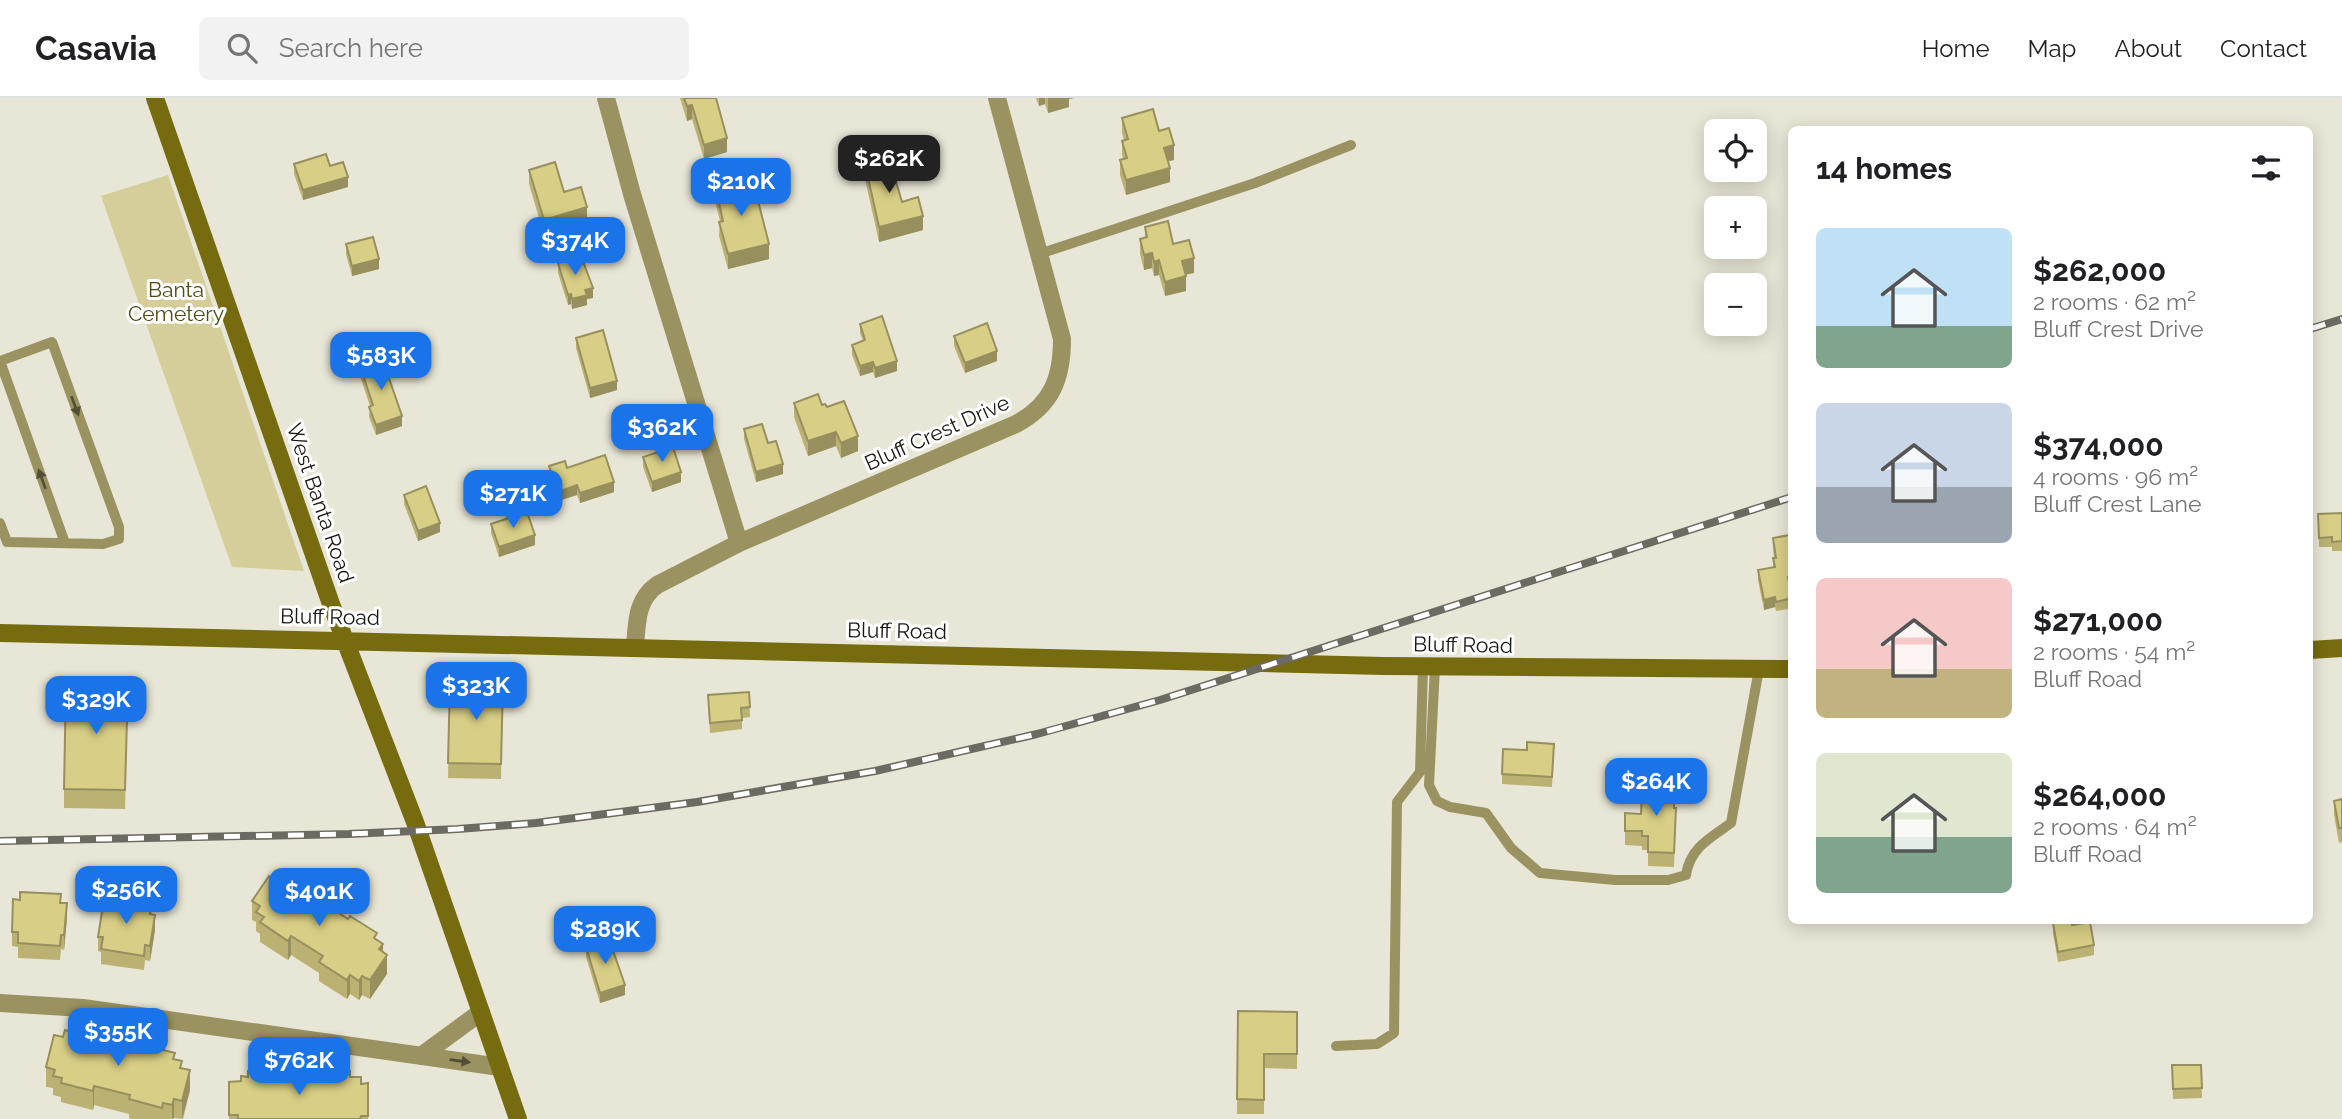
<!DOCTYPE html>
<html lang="en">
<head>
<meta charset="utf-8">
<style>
  :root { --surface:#fff; --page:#f2f2f2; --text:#202124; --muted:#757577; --line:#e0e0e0; --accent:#1a73e8 }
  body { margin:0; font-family:Raleway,sans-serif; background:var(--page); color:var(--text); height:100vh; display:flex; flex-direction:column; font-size:26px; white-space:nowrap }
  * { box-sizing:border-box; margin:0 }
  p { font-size:23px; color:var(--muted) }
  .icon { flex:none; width:38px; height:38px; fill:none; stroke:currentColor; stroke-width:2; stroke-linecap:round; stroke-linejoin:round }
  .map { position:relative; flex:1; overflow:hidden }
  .sheet { position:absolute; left:1788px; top:28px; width:525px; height:798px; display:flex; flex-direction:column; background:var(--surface); border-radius:10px; box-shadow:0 4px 18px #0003 }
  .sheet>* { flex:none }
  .fabs { position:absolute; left:1704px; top:21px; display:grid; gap:14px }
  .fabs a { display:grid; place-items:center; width:63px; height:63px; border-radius:10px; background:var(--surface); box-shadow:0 4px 18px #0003; font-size:35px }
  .price { position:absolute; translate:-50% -60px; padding:0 16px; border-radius:14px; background:var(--accent); color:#fff; font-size:23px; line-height:46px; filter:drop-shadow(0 2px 4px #0008) }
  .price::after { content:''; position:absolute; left:50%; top:42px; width:21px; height:16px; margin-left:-10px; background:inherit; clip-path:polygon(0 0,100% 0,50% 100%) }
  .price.current { background:#222; color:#fff }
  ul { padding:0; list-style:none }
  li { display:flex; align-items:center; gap:21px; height:175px; padding:0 28px }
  li span { display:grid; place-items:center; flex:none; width:196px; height:140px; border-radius:10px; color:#555 }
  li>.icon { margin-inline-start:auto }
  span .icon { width:84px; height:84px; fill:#fffc; stroke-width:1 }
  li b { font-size:30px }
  h2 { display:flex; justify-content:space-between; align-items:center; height:84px; padding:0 28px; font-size:30px }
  header { display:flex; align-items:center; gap:42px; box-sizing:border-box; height:98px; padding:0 35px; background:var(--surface); border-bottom:2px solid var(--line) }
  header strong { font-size:33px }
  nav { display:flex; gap:38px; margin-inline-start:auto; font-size:24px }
  .search { width:490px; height:63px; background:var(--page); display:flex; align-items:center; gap:18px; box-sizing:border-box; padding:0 24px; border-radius:10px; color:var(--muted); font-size:26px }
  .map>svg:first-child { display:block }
</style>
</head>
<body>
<header>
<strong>Casavia</strong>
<div class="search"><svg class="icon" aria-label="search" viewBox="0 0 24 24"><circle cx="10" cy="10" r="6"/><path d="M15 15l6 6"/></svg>Search here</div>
<nav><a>Home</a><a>Map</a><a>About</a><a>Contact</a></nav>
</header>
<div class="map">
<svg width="2342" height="1021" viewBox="0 0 2342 1021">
  <rect width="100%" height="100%" fill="#e8e6d6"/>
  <path fill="#d5ce9b" d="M168,77L304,473L232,469L101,98Z"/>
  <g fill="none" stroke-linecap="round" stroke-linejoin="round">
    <path stroke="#9a9361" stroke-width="10" d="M1039,156L1255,85L1351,47
      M0,263L52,244L119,429V441L103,446L7,444L0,425
      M0,263L65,445
      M1435,569L1429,687L1437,703L1450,709L1486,715L1511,750L1540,775L1615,782H1668L1686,777C1690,750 1710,740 1731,725L1759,571
      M1336,948L1377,946L1394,935L1397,704L1420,674L1423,569"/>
    <path stroke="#9a9361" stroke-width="18" d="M606,0L632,96L739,445
      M635,549C637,525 636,502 657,487L739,445L1016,326C1052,307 1062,280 1062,241L997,0
      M0,905L83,910L500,969
      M421,958L481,914"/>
    <path stroke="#776b0f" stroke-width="18" d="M155,0L331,506L415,724L518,1021
      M0,535L1384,568L1792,571
      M2310,552L2342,550"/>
    <g stroke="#6c6a61" stroke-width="8">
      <path id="rail" d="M2310,231L2342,221
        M0,743L349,736L458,731L536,725L697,704L875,673L1037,636L1160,602L1792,399"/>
    </g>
    <use href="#rail" stroke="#fff" stroke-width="5" stroke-dasharray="16" stroke-linecap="butt"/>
  </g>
  <path fill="#bab173" d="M680,0H716L727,54L704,61L692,21L687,23Z
    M1036,0H1074L1069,1V9L1048,15L1045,6L1039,8Z
    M1122,20L1159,33L1174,62L1168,63L1170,84L1126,97L1120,77V62H1123L1122,57V43L1124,42L1122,35Z
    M294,66L330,68L348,89L303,102L294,76Z
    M865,66L902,104L923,132L879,144L865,81Z
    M529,72L564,94L587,124L544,137L529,86Z
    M716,92L769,161L728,171L719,138L720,123L716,107Z
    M1145,129L1173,146L1194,175L1185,177L1186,193L1165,198L1159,177L1154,178L1152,170L1144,172L1140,156V141L1145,140Z
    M346,146L379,171L352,178L346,156Z
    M558,165L593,200L587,201V207L572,211L571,206L568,207L558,175Z
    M860,226L897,273L875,280L873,274L860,278L852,257V247L863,243L860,235Z
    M954,238L997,263L965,275L954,248Z
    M576,240L617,292L590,300L576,250Z
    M360,268L402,328L376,337L369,319L370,308L360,278Z
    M794,305L822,307L827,309L858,353L841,360L836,348L808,358L794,319Z
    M744,331L768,345L783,376L756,384L744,341Z
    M643,359L681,384L652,394L643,369Z
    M549,368L567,370L614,394L580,405L577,397L558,403L549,378Z
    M404,397L440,434L418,443L404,406Z
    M2342,415V453H2332V449H2319L2318,416Z
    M491,426L535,447L499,459L491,435Z
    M1773,440L1792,445V488H1790L1792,500V510L1776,513L1775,509L1764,512L1758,482V472L1773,469V460H1774L1773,450Z
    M450,582L503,583L501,681L448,680Z
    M128,586L125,711L64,710V691Z
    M749,594L750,619L742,620V631L710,635L708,597Z
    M1554,656L1552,689L1502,686V676Z
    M1669,696L1674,710H1676L1674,769L1648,768V752H1642V748L1625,747V715L1641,716Z
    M2342,701V744L2339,745L2334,717V703Z
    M277,783L321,803L377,842L383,854L387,876L370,901L362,897L359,902L350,896L347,901L319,883V875L291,857L288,862L260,844V836L256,833V824L252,822V803Z
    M61,805L67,820L64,852L61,851L60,862L18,860V849L12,848V834Z
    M152,816L155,832L150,863L145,862L144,872L101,866V854L98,853V839Z
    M2053,825L2072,827L2094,847V857L2058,864L2053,835Z
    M586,849L625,897L600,905L586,859Z
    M1238,913L1297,914V971L1264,970V1016H1237Z
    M63,939L106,943L175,961L182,970L190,992L183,1021L174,1020L173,1021H131L129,1020V1016L94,1007L93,1012L61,1004V999L53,997V990L46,989V969Z
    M2172,967H2201L2202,1000L2173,1001Z
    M280,979H350L361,986L368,985V1021H229V1017L241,983Z"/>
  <path fill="#97905e" d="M1039,0H1045V6L1039,8Z
    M1048,0H1074L1069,1V9L1048,15Z
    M692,7V21L687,23V8Z
    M727,40V54L704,61V47Z
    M1174,47V62L1164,64V50Z
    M1170,70V84L1126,97V82Z
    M348,79V89L303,102V92Z
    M587,109V124L544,137V122Z
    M923,118V132L879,144V129Z
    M769,146V161L728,171V156Z
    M1152,155V170L1144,172V157Z
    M1194,160V175L1182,177V163Z
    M379,161V171L352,178V168Z
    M1159,162V177L1154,178V164Z
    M1186,178V193L1165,198V184Z
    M593,190V200L587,201V207L572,211V201L585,192Z
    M571,196V206L568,207V197Z
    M997,253V263L965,275V265Z
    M897,263V273L875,280V270Z
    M873,264V274L860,278V268Z
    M617,283V292L590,300V290Z
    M402,318V328L376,337V327Z
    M836,334V348L808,358V343Z
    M858,338V353L841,360V345Z
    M783,366V376L756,384V374Z
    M681,374V384L652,394V384Z
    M614,384V394L580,405V395Z
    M577,387V397L558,403V394Z
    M440,425V434L418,443V433Z
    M535,437V447L499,459V449Z
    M1775,499V509L1764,512V502Z
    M67,805V820L64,852V837Z
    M155,817V832L150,863V848Z
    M291,838V857L288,862V843Z
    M383,846V863L387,857V876L370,901V882L379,851Z
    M350,877V896L347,901V882Z
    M362,878V897L359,902V883Z
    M625,887V897L600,905V895Z
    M190,972V992L182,1021V1003Z
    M94,988V1007L93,1012V993Z
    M174,1001V1020L172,1021V1007Z"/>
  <path fill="#d8ce86" stroke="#97905e" stroke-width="2" d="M684,0H716L727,40L704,47L692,7L687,8Z
    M1153,11L1159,33L1169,30L1174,47L1164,50L1170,70L1126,82L1120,62L1127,60L1122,43L1128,41L1122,20Z
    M326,56L330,68L343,64L348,79L303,92L294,66Z
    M889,60L902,104L918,99L923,118L879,129L865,66Z
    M555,64L564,94L581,89L587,109L544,122L529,72Z
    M753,83L769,146L728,156L719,124L723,123L716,92Z
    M1168,123L1173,146L1189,142L1194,160L1182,163L1186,178L1165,184L1159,162L1154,164L1152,155L1144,157L1140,141L1147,139L1145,129Z
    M373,139L379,161L352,168L346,146Z
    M581,158L593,190L585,192L587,197L572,201L571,196L568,197L558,165Z
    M882,218L897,263L875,270L873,264L860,268L852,247L865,242L860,226Z
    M987,225L997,253L965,265L954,238Z
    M603,232L617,283L590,290L576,240Z
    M382,260L402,318L376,327L369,309L373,307L360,268Z
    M818,296L822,307L825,306L827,309L844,303L858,338L841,345L836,334L808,343L794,305Z
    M762,326L768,345L776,343L783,366L756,374L744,331Z
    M673,349L681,374L652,384L643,359Z
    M605,357L614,384L580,395L577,387L558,394L549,368L565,363L567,370Z
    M426,388L440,425L418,433L404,397Z
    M527,414L535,437L499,449L491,426Z
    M2342,415V443L2332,444V439L2319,440L2318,416Z
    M1790,437L1792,445V478L1788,479L1792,500L1776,504L1775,499L1764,502L1758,472L1775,469L1773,460H1776L1773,440Z
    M450,582L503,583L501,666L448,665Z
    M66,585L128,586L125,692L64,691Z
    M749,594L750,609L741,610L742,622L710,625L708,597Z
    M1527,644L1554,646L1552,679L1502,676L1503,651L1527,652Z
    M1647,683H1669V696H1674V710H1676L1674,755L1648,754V738H1642V733H1625V715L1641,716L1642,694L1646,695Z
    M2342,701V730H2339L2334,703Z
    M280,777L289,783L292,778L321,797L318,801L348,821L350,818L377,835L374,840L383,846L379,851L387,857L370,882L362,878L359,883L350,877L347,882L319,864L323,858L291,838L288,843L260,824L264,819L256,814L260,808L252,803L269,778L277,783Z
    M20,794L61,796L60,805H67L64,837H61L60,848L18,845V834H12L13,801L20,802Z
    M109,799L152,806L150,816L155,817L150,848L145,847L144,858L101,851L103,839H98L103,807L108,808Z
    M2067,822H2071L2072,827L2090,824L2094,847L2058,854L2053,825Z
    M609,841L625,887L600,895L586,849Z
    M1238,913L1297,914V956H1264V1002L1237,1001Z
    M77,931L106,939L105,942L142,951L143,947L175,955L173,961L182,963L180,970L190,972L182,1003L174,1001L172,1007L163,1005L162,1010L129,1001L130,997L94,988L93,993L61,985L62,980L53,978L55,972L46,969L54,937L63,939L65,932L75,935Z
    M2172,967H2201L2202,990L2173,991Z
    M248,973H280V979L317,978V973H350V979H361V986L368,985V1018H361L360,1021H238V1017H229V984L241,983V978L248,979Z"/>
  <defs><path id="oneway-solid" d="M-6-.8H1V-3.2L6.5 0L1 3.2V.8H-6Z" transform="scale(1.75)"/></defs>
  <g fill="#524f36">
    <use href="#oneway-solid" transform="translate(75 308) rotate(70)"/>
    <use href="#oneway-solid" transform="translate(42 381) rotate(-110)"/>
    <use href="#oneway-solid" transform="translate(460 963) rotate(8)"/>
  </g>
  <g text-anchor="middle" stroke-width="6" stroke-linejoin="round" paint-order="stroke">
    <g font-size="21" fill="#534b14" stroke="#fff">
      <text x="176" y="199">Banta<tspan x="176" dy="24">Cemetery</tspan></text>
    </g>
    <g font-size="21" fill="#181712" stroke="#fff">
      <text transform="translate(937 335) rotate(-24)" y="7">Bluff Crest Drive</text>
      <text transform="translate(320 405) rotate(71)" y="7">West Banta Road</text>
      <text transform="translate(330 519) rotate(1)" y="7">Bluff Road</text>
      <text transform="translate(897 533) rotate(1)" y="7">Bluff Road</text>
      <text transform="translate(1463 547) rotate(1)" y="7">Bluff Road</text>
    </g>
  </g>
</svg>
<div class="fabs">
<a><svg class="icon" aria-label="locate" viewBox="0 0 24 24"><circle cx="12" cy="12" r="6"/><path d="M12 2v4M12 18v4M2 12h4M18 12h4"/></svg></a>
<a>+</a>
<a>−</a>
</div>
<b class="price current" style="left:889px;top:97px">$262K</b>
<b class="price" style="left:741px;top:120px">$210K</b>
<b class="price" style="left:575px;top:179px">$374K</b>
<b class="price" style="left:381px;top:294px">$583K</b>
<b class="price" style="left:662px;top:366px">$362K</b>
<b class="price" style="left:513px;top:432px">$271K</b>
<b class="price" style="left:476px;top:624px">$323K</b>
<b class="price" style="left:96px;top:638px">$329K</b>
<b class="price" style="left:1656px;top:720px">$264K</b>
<b class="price" style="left:126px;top:828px">$256K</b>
<b class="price" style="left:319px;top:830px">$401K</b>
<b class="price" style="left:605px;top:868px">$289K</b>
<b class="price" style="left:118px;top:970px">$355K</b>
<b class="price" style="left:299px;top:999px">$762K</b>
<section class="sheet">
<h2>14 homes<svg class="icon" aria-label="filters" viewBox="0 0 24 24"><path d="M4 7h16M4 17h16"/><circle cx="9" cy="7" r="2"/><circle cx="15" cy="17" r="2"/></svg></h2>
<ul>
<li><span style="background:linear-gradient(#bfe0f5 70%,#7fa58c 0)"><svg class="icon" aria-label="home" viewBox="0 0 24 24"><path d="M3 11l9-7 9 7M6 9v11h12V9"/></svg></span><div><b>$262,000</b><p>2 rooms · 62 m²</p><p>Bluff Crest Drive</p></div></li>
<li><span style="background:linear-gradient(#c9d6e8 60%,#9aa5b1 0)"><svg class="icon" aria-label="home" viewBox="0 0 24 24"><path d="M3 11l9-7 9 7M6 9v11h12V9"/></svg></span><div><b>$374,000</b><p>4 rooms · 96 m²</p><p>Bluff Crest Lane</p></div></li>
<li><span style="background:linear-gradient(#f6c9c9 65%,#c2b280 0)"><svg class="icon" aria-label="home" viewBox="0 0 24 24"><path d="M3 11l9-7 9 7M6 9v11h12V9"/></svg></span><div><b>$271,000</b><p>2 rooms · 54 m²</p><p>Bluff Road</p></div></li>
<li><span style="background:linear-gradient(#dfe7d0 60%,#7fa58c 0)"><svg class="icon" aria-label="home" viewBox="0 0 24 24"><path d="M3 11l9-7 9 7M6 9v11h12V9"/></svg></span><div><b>$264,000</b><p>2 rooms · 64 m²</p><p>Bluff Road</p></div></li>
</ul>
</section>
</div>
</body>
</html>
